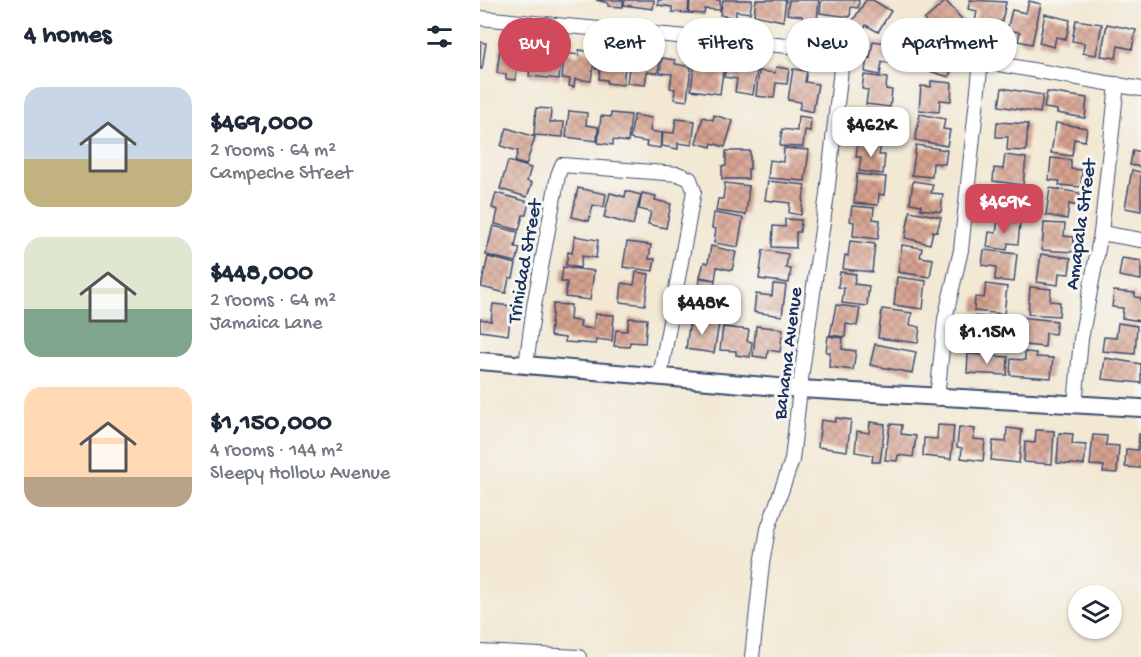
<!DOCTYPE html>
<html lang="en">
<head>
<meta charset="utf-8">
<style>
  :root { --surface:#fff; --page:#f2f2f3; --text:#1f2937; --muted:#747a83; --accent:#d1495b }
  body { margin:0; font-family:"Gochi Hand",sans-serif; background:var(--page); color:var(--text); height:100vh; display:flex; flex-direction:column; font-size:22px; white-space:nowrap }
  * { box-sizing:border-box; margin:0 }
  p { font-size:20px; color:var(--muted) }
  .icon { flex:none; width:33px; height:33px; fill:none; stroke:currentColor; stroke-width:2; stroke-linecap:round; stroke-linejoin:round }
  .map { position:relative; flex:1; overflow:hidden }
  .details { display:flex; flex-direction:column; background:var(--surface); width:480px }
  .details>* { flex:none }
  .top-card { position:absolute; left:18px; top:18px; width:552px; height:54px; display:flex; gap:12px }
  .fabs { position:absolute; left:588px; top:585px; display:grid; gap:12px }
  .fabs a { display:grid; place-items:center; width:54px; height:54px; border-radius:50%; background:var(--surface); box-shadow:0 2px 4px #0004; font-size:30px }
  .price { position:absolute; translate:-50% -51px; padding:0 14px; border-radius:12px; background:#fff; color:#222; font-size:20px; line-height:39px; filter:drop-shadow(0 2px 3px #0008) }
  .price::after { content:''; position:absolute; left:50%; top:36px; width:18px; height:14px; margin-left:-9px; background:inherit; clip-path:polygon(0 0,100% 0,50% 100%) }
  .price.on { background:var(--accent); color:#fff }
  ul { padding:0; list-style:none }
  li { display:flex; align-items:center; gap:18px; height:150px; padding:0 24px }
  li span { display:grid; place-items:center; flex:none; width:168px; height:120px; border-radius:18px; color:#555 }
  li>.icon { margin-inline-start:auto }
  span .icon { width:72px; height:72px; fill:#fffc; stroke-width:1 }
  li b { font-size:26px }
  h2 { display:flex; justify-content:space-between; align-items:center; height:72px; padding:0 24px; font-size:26px }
  .pill { padding:0 21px; border-radius:27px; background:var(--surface); box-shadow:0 2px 4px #0004; font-size:21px; line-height:54px }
  .pill.on { background:var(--accent); color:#fff }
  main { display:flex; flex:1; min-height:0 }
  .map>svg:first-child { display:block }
</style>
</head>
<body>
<main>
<section class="details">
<h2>4 homes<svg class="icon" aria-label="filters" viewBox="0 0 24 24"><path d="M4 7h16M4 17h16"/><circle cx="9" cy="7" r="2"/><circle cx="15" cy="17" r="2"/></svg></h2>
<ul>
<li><span style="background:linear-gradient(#c9d6e8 60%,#c2b280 0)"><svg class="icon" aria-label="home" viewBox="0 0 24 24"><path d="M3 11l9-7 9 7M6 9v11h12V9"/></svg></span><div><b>$469,000</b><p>2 rooms · 64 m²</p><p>Campeche Street</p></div></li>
<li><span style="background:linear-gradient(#dfe7d0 60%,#7fa58c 0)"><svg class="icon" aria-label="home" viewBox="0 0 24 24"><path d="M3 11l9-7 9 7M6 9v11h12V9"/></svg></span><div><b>$448,000</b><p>2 rooms · 64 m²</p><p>Jamaica Lane</p></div></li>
<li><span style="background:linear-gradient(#ffd9b3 75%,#b9a48a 0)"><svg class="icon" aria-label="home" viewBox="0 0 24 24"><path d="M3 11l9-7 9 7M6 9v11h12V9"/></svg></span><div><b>$1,150,000</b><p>4 rooms · 144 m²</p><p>Sleepy Hollow Avenue</p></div></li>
</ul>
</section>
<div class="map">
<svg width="661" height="657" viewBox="0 0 661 657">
  <defs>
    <pattern id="building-cross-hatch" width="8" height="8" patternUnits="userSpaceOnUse" patternTransform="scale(1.5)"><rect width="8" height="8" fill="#d7a28f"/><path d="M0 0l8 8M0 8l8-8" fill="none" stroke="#ae8478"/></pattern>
  </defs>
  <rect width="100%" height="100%" fill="#f6f6f2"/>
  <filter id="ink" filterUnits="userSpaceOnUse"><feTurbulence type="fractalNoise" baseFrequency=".0167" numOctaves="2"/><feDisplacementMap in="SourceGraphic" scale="12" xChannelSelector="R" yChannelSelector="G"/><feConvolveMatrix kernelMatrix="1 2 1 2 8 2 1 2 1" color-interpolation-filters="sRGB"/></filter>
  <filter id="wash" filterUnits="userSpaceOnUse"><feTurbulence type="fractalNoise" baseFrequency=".008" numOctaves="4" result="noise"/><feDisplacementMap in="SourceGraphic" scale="24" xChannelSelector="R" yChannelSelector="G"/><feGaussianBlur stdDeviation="1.35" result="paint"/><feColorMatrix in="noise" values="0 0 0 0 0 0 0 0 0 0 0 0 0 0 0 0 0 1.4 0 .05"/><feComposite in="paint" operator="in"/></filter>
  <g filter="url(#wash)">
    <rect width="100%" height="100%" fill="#f2e8d3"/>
    <g id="blocks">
      <path fill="url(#building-cross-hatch)" d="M116,0H143V7L128,6V3Z
        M145,0H174L173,9L144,5Z
        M178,0H209L208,13L192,12V7L178,5Z
        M210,0H240V10L225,9L224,14L209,13Z
        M243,0H272L270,13L256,11V18L240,15Z
        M276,0H306L303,21L274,15Z
        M309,0H339L337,21L322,19V16L307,14Z
        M346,0H379L378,8L371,7L370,17L340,13L341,1Z
        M386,0H393L411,11L398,32L386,25L384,29L372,22Z
        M490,0L526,2L522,22L510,20L508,30L494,27L497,11L488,9Z
        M466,1L493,32L481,42L473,33L463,42L444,20Z
        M549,1L561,4L552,44L538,41L540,32L527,30L532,10L546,13Z
        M565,14L590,20L586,39L576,37L574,47L559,43Z
        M596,20L622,24L616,55L603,53L604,43L592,41Z
        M627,24L656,30L652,49L638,46L636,58L621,56Z
        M393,41L418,45L415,64L402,62L400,75L385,72L387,57L390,58Z
        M0,42L6,43L2,69H0Z
        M447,43L467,48L463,61L473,63L469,77L439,68Z
        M33,44L50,46L47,67L37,66L36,80L26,79V74L17,73L20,48L32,50Z
        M52,49L82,52L79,79L49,76Z
        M99,50L115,52L111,81L95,79L94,87L89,86L90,79L82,78L85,53L99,55Z
        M117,53L146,58L143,85L127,83V80L119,79L120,69H115Z
        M164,56L180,58L178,73L167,72L165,85L147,83L150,59L164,61Z
        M182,58L195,60V64L211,67L207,101L194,99L195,89L190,88L192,74L180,73Z
        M231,62L244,64L240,94L211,90L214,66L230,68Z
        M247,62L262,65L261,68L277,70L273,95L255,92L257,79L244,77Z
        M296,67L309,69L307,84L296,83L294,98L276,96L279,71L295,73Z
        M313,69L327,71L325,82L338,84L333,112L319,109L321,102L308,100Z
        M384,75L407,78L406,89L412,90L410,107L386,104L388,90L382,89Z
        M451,81L472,83L471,101L460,100L459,112L439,110L441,86L451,87Z
        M522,88L563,95L560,113L519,106Z
        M567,92L607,98L605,118L577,113V110L564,108Z
        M56,108L71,109L70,122H84L83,137L54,135Z
        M386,108L410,112L405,142L377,137L380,123L383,124Z
        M89,111L107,113L106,125L118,127L117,141L86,137Z
        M131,113L151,115L148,142L133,140V145L118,143L121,116L131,117Z
        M440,114L465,119L463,129L470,130L467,146L435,140Z
        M154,115L172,118L170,131L182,133L180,148L166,146L167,142L150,139Z
        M234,115L253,121L245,147L232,143L231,147L216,143L223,117L233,120Z
        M318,116L331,118L330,131L325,130L323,147L300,146L302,129L317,131Z
        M196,119L215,121L212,145L198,143V149L182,146L183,132L194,133Z
        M517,122L548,124L546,151L527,150L528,137H516Z
        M576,123L607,128L605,141L594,139L592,156L571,153Z
        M27,128L55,137L46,165L35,162L38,151L21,146Z
        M378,142L401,145L399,155H405L403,174L379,171L381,157H376Z
        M436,145L467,150L465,164L453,163L452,177L432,175Z
        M304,148L329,150L325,181L288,178L290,160L303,162Z
        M653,150L661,152V167L650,165Z
        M246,151H270V169H268V179H242V166H246Z
        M525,155L546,158L543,185L513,181L514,168L523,169Z
        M571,158L591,160V169L602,170L601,187L579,185L580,181L569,180Z
        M28,161L51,168L47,181L52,183L47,197L20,189Z
        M652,170L661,172V211L645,208Z
        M377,174L406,177L404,195L399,194L398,205L374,203Z
        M288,181L325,185L321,215L309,213L310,203L285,200Z
        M433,181L453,184L451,193L463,194L461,212L441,209V205L430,203Z
        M245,183L269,186L266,215L236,211L238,199H243Z
        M513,186L550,190L549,205L542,204L541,216L520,213L522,202L511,201Z
        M98,188L126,194L124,207L113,205L109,221L92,217Z
        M570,188L600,193L598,206L589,204L587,219L566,215Z
        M146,191L161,195L153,225L124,217L130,193L145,197Z
        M16,193L49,202L46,215H43L39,230L15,224L18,210L12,208Z
        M162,193L176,196L175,200L191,204L186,228L168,224L171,212L159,209Z
        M372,206L394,208L393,219L400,220L398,239L373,236L374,222L370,221Z
        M430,211L461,217L457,232L453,231L450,244L425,238Z
        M234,213L263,218L258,247L234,243L236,229L232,228Z
        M305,219L321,220L320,232H316V248L292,247L293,226L305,227Z
        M518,220L540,223L538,244L528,243L527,250L507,247L509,232L516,233Z
        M564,223L585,224L584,236L594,237L593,252L562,250Z
        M13,226L38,232L35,247L40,248L36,262L6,255Z
        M95,236L118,240L116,258L102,256L100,268L86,265L88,252L92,253Z
        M370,241L395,244L392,272L363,269L365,255L368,256Z
        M147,242L171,245L169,259H175L173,271L143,267Z
        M422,245L442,248L440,257L453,259L450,277L418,272Z
        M231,246L256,252L252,270L237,267L235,280L220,277L224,262L228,263Z
        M283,250L308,254L306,268L311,269L309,283L279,279Z
        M504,250L537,254L534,282L515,280L516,267L502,265Z
        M561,254L591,258L589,274L579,273L578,285L557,282Z
        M8,257L36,264L33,278H29L26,293L1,287Z
        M642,258L661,261V280L639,276Z
        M83,267L114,271L110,300L85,297L87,282H81Z
        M156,272L169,274L165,305L140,302L142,283L154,285Z
        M360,272L376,274L374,284L389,286L387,306L362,303L364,288L358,287Z
        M417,277L446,281L443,309L414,305Z
        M220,278L235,280L233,291L247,293L245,312L221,309L223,294H218Z
        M293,284L306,285L302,316L274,312L276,294L292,296Z
        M506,284L527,287L524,314L494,311L495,297L504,298Z
        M550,287L571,289L570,301L580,302L579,316L548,314Z
        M634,291L655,293V297L661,298V321L642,318L643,308L632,307Z
        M13,304L32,306L28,335L0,331V319L11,321Z
        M73,304L91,305L90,320L101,321L100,327L113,329L115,314L134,315L132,341L116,339V344L101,343L85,342V338L70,336Z
        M356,305L380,308L377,326L366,324L365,337L350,335Z
        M402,309L432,313L430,325L440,327L438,343L398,338Z
        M491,316L522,318L521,345L500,344L501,331L490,330Z
        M539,317L577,321L575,334L566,333L565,347L544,345L545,333L538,332Z
        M149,318L167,319L165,343L150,342L149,347L134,346L136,330L147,331Z
        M210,319L239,324L234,353L206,349Z
        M638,323L657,326L655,354L622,351L624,337L636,338Z
        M276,326L303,329L300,352L288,350L287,358L273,356Z
        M243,327L269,330L267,341L272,342L270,357L256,355V351L240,350Z
        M348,336L363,338L362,349L376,351L373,370L349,367L350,352H346Z
        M395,344L436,352L432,373L390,365Z
        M545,352L556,353V357L573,358L571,378L530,375L531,359L545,360Z
        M488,354L528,357L527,375L487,373Z
        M625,358L661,364V383L622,379Z
        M356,418L371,420L367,451L338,447L341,420L355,422Z
        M390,422L405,424L400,462H392L393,455L375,452L377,431L389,433Z
        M410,424L422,425L421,434L436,436L433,457L418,455L417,461L405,460Z
        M458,425L474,426L471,459L443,456L444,438L457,439Z
        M479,427L495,429L493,439L505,440L503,461L481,458L482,448L477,447Z
        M527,428L542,430L539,463L511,460L513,441L526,442Z
        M556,430L574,431L572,464L544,462L545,442L555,443Z
        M579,433L593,434L592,444L606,445L604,465L577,463Z
        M659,434H661V468L645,467L646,449L658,450Z
        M613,435L627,436L626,445L639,446L637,473L623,472L624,466L610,465Z"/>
    </g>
  </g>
  <g filter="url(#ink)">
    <use href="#blocks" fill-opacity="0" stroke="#3b4b70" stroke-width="1.5"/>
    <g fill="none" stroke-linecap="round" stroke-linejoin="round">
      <g stroke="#3b4b70" stroke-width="16">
        <path id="minor" d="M0,18L363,51L347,194L322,371L312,460L288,529L282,564L272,657
          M621,233L661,240
          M46,365L54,306L78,175L82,165L198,174L210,179L214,191L180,376
          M457,398L465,319L481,250L501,61L661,89
          M595,405L601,339L621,233L637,84
          M0,652L99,657"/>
      </g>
      <g stroke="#3b4b70" stroke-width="20">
        <path id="tertiary" d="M0,361L320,389L661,408"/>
      </g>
      <use href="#minor" stroke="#fff" stroke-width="14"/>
      <use href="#tertiary" stroke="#fff" stroke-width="16"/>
    </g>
  </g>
  <g text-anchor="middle" stroke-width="6" stroke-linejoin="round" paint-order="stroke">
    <g font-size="20" fill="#1b2f5e" stroke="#f6f6f2">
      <text transform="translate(599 224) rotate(-82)" y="7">Amapala Street</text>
      <text transform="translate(43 261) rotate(-80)" y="7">Trinidad Street</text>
      <text transform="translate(306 353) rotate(-83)" y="7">Bahama Avenue</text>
    </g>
  </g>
</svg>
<div class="fabs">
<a><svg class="icon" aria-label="layers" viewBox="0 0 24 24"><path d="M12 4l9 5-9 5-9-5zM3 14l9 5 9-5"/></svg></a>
</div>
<b class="price" style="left:391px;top:158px">$462K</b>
<b class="price on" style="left:524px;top:235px">$469K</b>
<b class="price" style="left:222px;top:336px">$448K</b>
<b class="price" style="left:507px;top:365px">$1.15M</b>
<div class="top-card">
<a class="pill on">Buy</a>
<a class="pill">Rent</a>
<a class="pill">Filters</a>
<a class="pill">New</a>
<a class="pill">Apartment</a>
</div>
</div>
</main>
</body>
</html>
